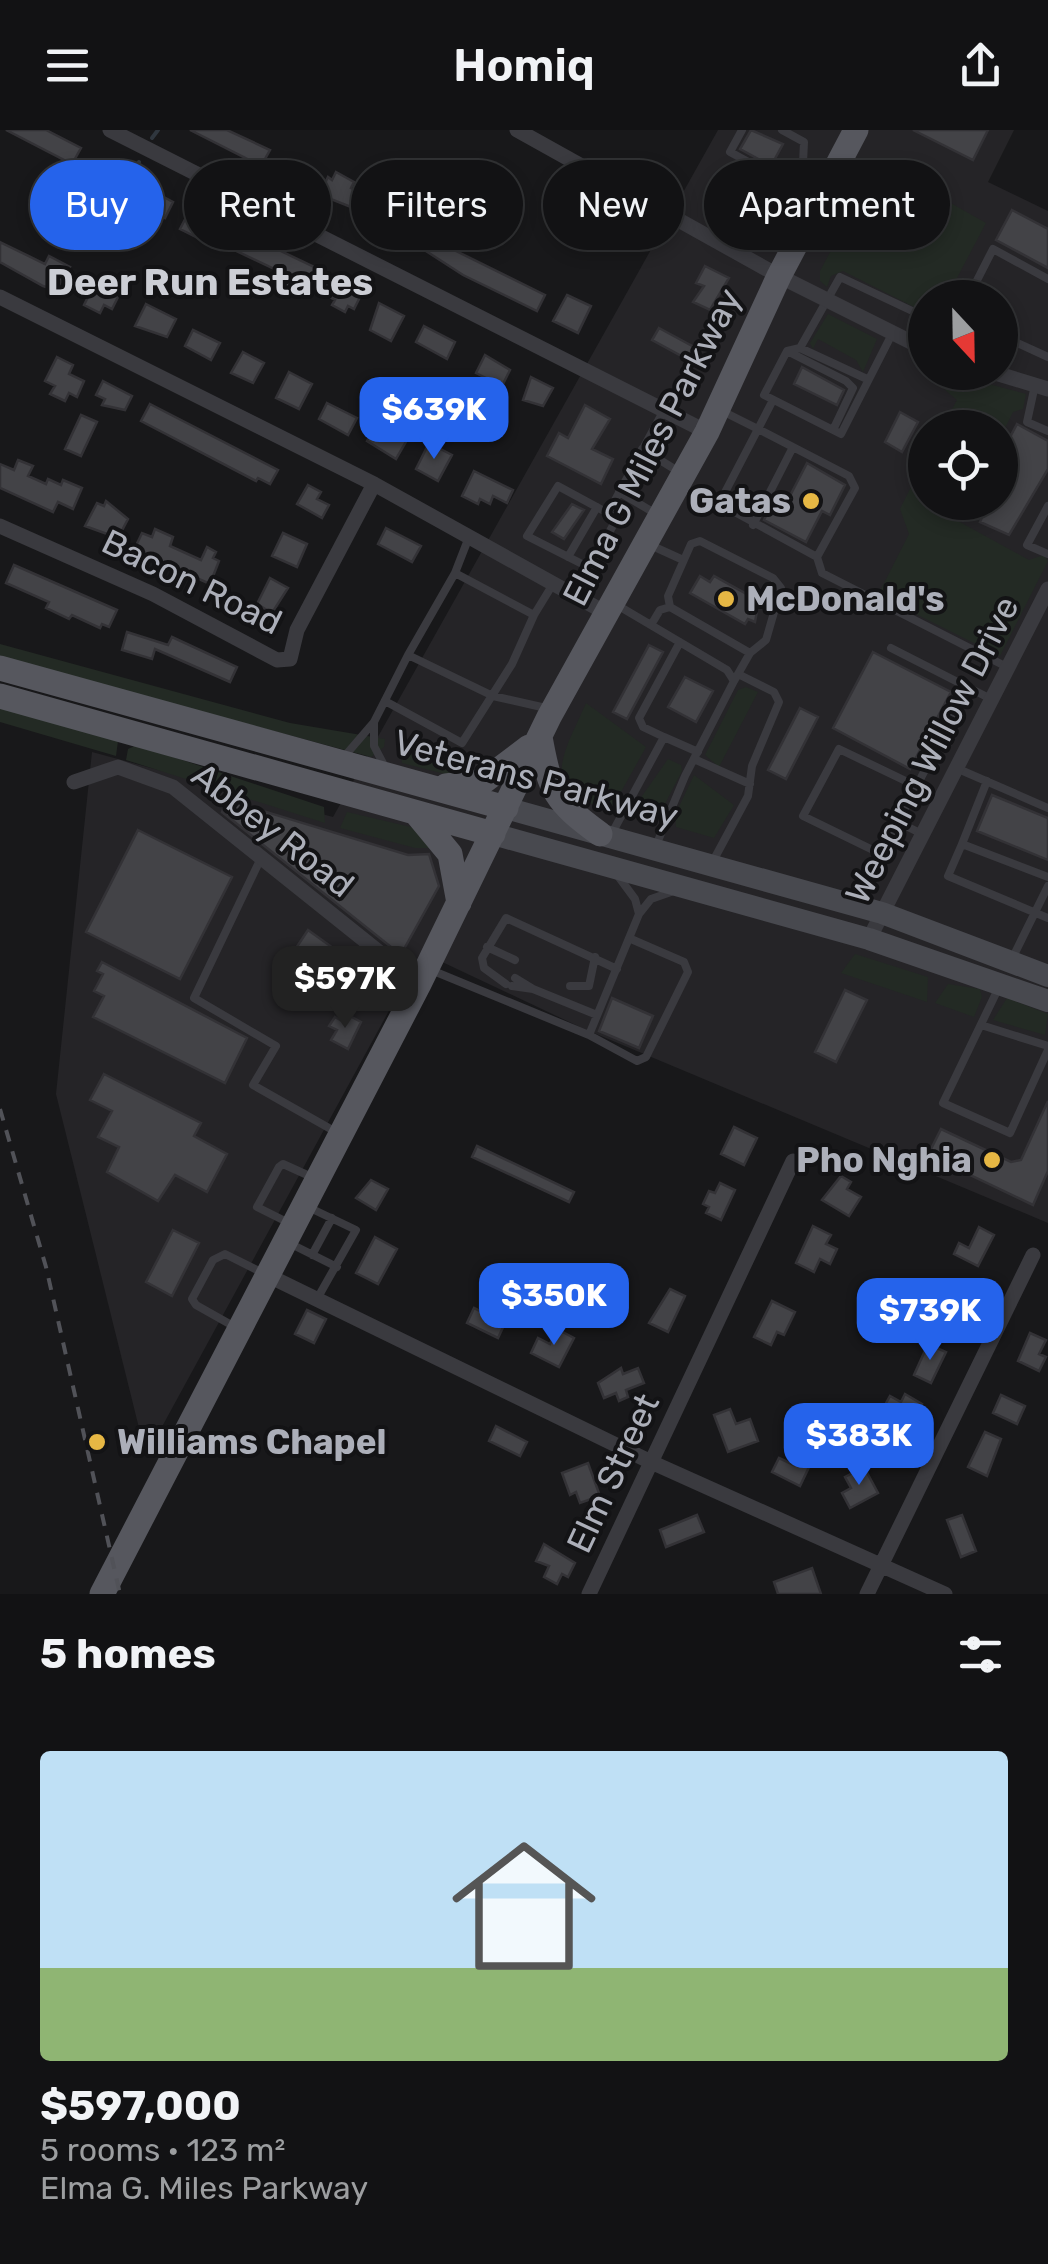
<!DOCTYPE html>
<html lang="en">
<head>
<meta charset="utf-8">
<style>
  :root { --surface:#121214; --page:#1f2022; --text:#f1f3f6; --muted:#9c9ea0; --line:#313234; --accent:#2563eb }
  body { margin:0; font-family:Rubik,sans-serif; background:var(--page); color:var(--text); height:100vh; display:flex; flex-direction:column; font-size:38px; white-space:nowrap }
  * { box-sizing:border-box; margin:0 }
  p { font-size:32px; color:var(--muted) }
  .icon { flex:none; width:55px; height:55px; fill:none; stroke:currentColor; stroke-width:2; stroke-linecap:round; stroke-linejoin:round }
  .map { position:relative; height:1464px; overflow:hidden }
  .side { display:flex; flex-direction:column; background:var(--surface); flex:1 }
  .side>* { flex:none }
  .top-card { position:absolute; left:30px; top:30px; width:990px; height:90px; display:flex; gap:20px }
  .needle { width:65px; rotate:158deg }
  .controls { position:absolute; left:908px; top:150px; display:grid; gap:20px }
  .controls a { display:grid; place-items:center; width:110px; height:110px; border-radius:50%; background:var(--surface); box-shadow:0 5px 15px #0003,0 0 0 2px var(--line); font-size:50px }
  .price { position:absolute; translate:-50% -85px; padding:0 22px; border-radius:20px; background:var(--accent); color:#fff; font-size:32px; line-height:65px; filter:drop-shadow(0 2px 5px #0008) }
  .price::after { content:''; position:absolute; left:50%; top:60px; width:30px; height:22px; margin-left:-15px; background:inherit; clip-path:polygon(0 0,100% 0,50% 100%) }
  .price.selected { background:#222; color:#fff }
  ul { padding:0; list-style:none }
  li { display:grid; align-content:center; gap:20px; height:530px; padding:0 40px }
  li span { display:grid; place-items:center; height:310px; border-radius:10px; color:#555 }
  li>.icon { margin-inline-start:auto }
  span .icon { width:180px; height:180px; fill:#fffc; stroke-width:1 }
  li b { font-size:42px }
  h2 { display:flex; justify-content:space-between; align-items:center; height:120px; padding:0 40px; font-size:42px }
  .pill { padding:0 35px; border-radius:45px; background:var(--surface); box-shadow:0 5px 15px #0003,0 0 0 2px var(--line); font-size:35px; line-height:90px }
  .pill.selected { background:var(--accent); color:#fff }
  header { display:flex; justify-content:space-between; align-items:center; height:130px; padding:0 40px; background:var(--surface); font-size:45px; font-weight:600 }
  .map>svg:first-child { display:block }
</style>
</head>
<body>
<header><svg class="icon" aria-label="menu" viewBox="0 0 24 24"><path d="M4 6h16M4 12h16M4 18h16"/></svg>Homiq<svg class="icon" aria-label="share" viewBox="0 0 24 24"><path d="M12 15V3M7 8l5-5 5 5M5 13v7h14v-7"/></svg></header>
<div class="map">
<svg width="1048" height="1464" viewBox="0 0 1048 1464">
  <rect width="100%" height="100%" fill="#18181a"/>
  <path fill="#252427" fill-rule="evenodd" d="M718,0H1014L988,52L1048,81V1093L582,898L421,822L146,1326L56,964L92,622L333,687ZM925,168H1000V242H925ZM925,298H1000V372H925Z"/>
  <path fill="#232a24" d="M878,32L986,93L947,167L925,168V177L916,178L843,141L831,146L827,157L820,151V141Z
    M828,184L877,209L863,242L856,230L818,209L813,219L810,213Z
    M948,243L1026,264L1023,279L1013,282L1000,308V298L942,297L957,270L944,259L943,249Z
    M925,329V372L967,373L958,391L1029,430L1044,425L1048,431L1000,526L878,465L909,404L900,379Z
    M0,514L290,593L385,609L384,617L371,627L0,528Z
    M746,557L758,562L719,637L705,625L738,560Z
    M586,573L646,617L611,680C535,662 564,624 586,573Z
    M0,575L118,611L116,626L0,592Z
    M400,613L410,615L473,640L445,644L402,633Z
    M137,615L324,677L325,693L126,630L128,619Z
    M668,629L681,635L682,641L656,691H648L633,679Z
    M694,645L734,675L714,708L676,697L675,685Z
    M347,682L415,698L430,718H415L340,698Z
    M855,824L928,847L927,872L841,843Z
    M948,854L980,859L982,867L974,887L935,873Z
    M1007,868L1048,884L1045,905L993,890Z"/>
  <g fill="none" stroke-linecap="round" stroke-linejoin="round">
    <path stroke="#2f363e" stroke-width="4" d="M152,8L158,0
      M102,102L139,32"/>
  </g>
  <path fill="#434347" stroke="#333236" stroke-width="2.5" d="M6,0H46L81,18L72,34Z
    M190,0H227L270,20L261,36Z
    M751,0L783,14L771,36L740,19Z
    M913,0H988L973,30Z
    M106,32L122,41L109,64L87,51L95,36L102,40Z
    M280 46a13 13 0 1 1 26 0a13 13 0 1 1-26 0Z
    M336,42L354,52L351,58L446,109L448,117L545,165L537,181L463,145L412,112L415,108L356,79L331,69L327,77L316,72L328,47L332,50Z
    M145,57L173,72L165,88L137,74Z
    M191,78L219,100L212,115L180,99Z
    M1012,80L1048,99V138L996,110Z
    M241,102L352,155L362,163L354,179L348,176L345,182L332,175L335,170L296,150L291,159L279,152L283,143L232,119Z
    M0,112L45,134L49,126L70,137L56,160L43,156L0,132Z
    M705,136L729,148L710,180L693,172L704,156L696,153Z
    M96,151L120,163L112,179L104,175L100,183L84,175Z
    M567,165L591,176L578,203L553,191Z
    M379,173L404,186L391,211L370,200Z
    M146,174L176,189L167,207L135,196Z
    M424,196L455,212L447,229L416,212Z
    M659,198L694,217L687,229L652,210Z
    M193,200L220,213L211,230L185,216Z
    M243,222L264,233L253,253L231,243Z
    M485,225L510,240L502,256L476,243Z
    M57,227L73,235L69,244L84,251L77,267L69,263L65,271L50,264L55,256L45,251Z
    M802,237L844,260L837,275L794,254Z
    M289,242L312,254L299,279L276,268Z
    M531,247L553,258L543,276L523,270Z
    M103,251L132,266L125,280L102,275L105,269L96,265Z
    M327,273L357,288L348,305L319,289Z
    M150,274L278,340L270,354L258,348L256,351L141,291Z
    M585,275L610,289L592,319L613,329L601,354L547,326L559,303L568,308Z
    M900,282L918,292L902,322L885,312Z
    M81,285L97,292L81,326L65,319Z
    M376,294L407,310L396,329L367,311Z
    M1017,294L1048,311V339L1009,405L980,392L983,385L963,372H1000V326Z
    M429,313L452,325L438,351L416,339Z
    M18,330L33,336L28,346L46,354L48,349L61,355L63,350L82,358L73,379L58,372L53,382L0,358V334L14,340Z
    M807,333L845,355L830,385L822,381L806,412L764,390L769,380L780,385Z
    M474,341L513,360L507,373L493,366L490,374L480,369L478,374L462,366Z
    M308,355L321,362L317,369L329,375L322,388L297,374Z
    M106,371L128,389L118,408L85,396L97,373L104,376Z
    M572,374L584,380L564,409L552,402Z
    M386,398L421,416L412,432L378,414Z
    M155,399L173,407L170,416L201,430L207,417L216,422L213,428L219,431L210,454L134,420L142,403L152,407Z
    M283,403L307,414L297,437L272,426Z
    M14,435L117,480L109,497L102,494L100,498L72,485L69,489L46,478L49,472L6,453Z
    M700,446L710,452L714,446L759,471L755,492L748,489L745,494L690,463Z
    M270,448L288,458L272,483L257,474Z
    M127,502L168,515L172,507L237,537L230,552L155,519L152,529L122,520Z
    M649,515L663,522L627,589L613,582Z
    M873,522L951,562L910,639L833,598Z
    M685,547L713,561L696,592L668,577Z
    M800,578L818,587L786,649L768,640Z
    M992,665L1048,688V730L977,701Z
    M227,670L408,725L429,724L439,756L404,819L396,821L222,682Z
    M138,700L232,747L180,849L86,802Z
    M308,800L368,843L353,866L290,827Z
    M102,832L247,908L225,953L93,887L104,866L94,861L103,844L97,841Z
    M845,860L867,870L836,932L815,922Z
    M612,868L653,886L639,918L599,901Z
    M348,885L361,892L348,919L331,910L337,900L329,896L335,887L344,892Z
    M104,944L201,993L194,1006L227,1024L207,1062L175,1045L158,1071L107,1042L119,1017L98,1007L112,981L90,970Z
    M1048,971V1041L1033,1075L928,1025L941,999L1011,1032L1021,1030Z
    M734,997L757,1008L744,1035L721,1024Z
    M477,1016L574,1062L569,1072L472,1027Z
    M841,1046L851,1052L847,1059L861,1067L849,1086L822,1070Z
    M371,1050L388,1059L376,1080L356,1068Z
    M720,1053L735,1060L721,1090L706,1083L709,1077L703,1074L709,1061L715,1063Z
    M813,1096L831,1105L826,1114L837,1119L830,1134L820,1129L814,1142L796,1133Z
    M979,1097L994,1105L978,1136L954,1124L959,1113L969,1118Z
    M173,1100L199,1113L172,1166L146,1152Z
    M375,1107L397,1119L378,1154L356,1143Z
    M670,1159L685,1166L668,1202L649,1193Z
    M952,1164L968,1172L954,1201L931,1191L939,1173L947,1177Z
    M772,1171L795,1182L784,1205L777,1202L771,1215L754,1207Z
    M474,1178L505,1193L498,1208L467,1193Z
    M307,1180L326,1189L314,1213L295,1204Z
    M557,1199L574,1208L559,1237L531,1223L538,1208L550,1214Z
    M1030,1203L1046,1210L1039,1224L1046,1227L1039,1241L1018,1231Z
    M928,1214L946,1222L931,1253L914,1245Z
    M621,1238L623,1244L638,1238L644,1253L626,1260L628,1267L619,1271L616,1263L604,1268L598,1253Z
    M905,1264L922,1274L905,1305L879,1286L890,1266L901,1272Z
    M1001,1265L1025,1276L1017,1294L993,1283Z
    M730,1279L736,1294L750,1289L758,1311L728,1322L714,1285Z
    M496,1296L527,1312L520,1326L489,1311Z
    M985,1302L1001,1309L987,1346L968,1337Z
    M779,1328L794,1335L797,1329L810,1335L800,1356L772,1342Z
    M588,1333L600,1366L580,1373L576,1362L570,1365L562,1343Z
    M864,1337L878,1363L850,1378L842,1363L851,1358L845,1347Z
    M697,1385L704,1402L666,1417L660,1400Z
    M962,1385L976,1421L961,1427L947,1390Z
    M544,1414L575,1433L568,1447L562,1444L557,1454L544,1447L549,1436L536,1431Z
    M812,1438L821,1464H778L774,1452Z"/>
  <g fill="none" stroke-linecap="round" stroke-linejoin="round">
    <path stroke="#3a3a3f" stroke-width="8" d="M742,0L730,22L789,54L790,69L771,104L792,115
      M782,0L804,12L803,33
      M789,54L803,33L826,47
      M968,168L993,119L1048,149
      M1000,205L1048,227
      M800,218L840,147L925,187
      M789,222L846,251L853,258L833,300
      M867,249L800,218L787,221L764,265L841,304L892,204
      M1035,255L1027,292L1048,301
      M722,281L758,299L773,270
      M758,299L849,346L855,358L817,427L722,375V368Z
      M642,319L681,343
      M558,356L617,388L590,438L527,406Z
      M619,362L658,385
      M1048,376L1027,415L1048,424
      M608,383L664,280
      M753,395L793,317
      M648,414L681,429
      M568,427L597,377
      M817,427L822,443L1007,537
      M455,443L469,407
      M617,475L727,540L734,551L685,646L655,718
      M651,495L660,480L670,477
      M891,518L991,569
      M734,551L750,523L766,510L781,458L773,448L700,411L691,414L668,466L670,477L750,523
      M385,571L462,613L512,534L534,485
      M546,578L493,566L408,525L455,443L534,485L553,454
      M374,592L408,525
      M664,607L698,622
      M343,628L374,592V616L385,637
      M694,629L750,654
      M956,638L1048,678
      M914,655L839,619L803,686L879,723L898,692L922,704
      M898,692L968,557
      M611,705L664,607L643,597L639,588L680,512
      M962,714L987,651
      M261,728L194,868L276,916L253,955L336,1002
      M712,733L748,666L752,636L779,572L774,562L738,544
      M618,746L635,769L639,784L651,769L671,762
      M1048,747L962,714L948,746L1048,788
      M487,817L515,830
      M1013,827L1048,756
      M431,840L589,905L639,784
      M515,848L533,859
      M506,854L484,838L482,828L506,788L617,839
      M512,856L533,859L597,885
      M570,856H589L595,827
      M998,859L943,973L1010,1003L1048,920
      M981,895L1048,916
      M589,905L637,931L646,927L688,842L684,832L631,809
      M308,1077L356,1100L317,1169
      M289,1093L257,1077L279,1037L283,1034L314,1048
      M289,1113L337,1137
      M312,1125L332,1088
      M235,1197L196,1175L192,1169L213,1130L225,1124L263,1143"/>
    <path stroke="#3a3a3f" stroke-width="15" d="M110,0L707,302
      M517,0L779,146L925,219
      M0,167L374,354L606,483
      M992,242L1048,259
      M0,396L153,464L277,530L290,529L297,500L374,354
      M74,652L118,637L173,657L419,854
      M869,809L1048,459
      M267,1145L651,1332L945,1464
      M589,1464L793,1031
      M867,1464L1033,1125"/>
    <path stroke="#48494f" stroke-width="22" d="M506,678L882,783L1048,846
      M493,704L869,809L1048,871"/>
    <path stroke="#56575e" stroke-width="25" d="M0,538L506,678
      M0,566L493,704
      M540,607C550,662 555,671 600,704
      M446,656L484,651L529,617
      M416,683L450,724L459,773
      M102,1464L419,854L549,587L707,302L779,146L856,0"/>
    <path stroke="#515258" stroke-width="4" stroke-dasharray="12 10" stroke-linecap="butt" d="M0,979L46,1137L120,1464"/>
  </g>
  <g fill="#e6b744" stroke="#131315" stroke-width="4">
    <circle cx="811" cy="371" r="10"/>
    <circle cx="726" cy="469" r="10"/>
    <circle cx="992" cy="1030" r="10"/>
    <circle cx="97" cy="1312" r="10"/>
  </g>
  <g text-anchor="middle" stroke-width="8" stroke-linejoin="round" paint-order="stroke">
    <g font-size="35" fill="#acafb9" stroke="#131315">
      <text transform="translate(652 317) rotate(-63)" y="12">Elma G Miles Parkway</text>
      <text transform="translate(192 452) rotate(26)" y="12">Bacon Road</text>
      <text transform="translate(932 620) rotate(-63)" y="12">Weeping Willow Drive</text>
      <text transform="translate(536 649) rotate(15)" y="12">Veterans Parkway</text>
      <text transform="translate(273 700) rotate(38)" y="12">Abbey Road</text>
      <text transform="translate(613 1343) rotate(-65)" y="12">Elm Street</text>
    </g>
    <g font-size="35" font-weight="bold" fill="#acafb9" stroke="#131315" text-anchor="end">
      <text x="791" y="383">Gatas</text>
      <text x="746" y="481" text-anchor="start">McDonald's</text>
      <text x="972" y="1042">Pho Nghia</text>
      <text x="117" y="1324" text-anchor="start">Williams Chapel</text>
    </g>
    <g font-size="38" font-weight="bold" fill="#ccced5" stroke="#131315">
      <text x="210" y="165">Deer Run Estates</text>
    </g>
  </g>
</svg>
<div class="controls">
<a><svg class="needle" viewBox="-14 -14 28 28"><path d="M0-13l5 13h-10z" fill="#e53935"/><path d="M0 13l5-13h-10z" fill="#9c9ea0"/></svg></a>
<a><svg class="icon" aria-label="locate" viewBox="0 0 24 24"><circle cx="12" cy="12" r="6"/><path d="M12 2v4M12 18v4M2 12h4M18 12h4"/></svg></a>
</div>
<b class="price" style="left:434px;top:332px">$639K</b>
<b class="price selected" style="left:345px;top:901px">$597K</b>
<b class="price" style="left:554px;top:1218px">$350K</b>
<b class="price" style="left:930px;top:1233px">$739K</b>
<b class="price" style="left:859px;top:1358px">$383K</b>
<div class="top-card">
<a class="pill selected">Buy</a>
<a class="pill">Rent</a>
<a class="pill">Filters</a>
<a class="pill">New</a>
<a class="pill">Apartment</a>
</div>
</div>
<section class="side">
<h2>5 homes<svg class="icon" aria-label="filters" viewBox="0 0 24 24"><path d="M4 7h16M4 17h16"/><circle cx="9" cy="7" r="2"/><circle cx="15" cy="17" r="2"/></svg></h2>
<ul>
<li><span style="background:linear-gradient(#bfe0f5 70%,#8fb573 0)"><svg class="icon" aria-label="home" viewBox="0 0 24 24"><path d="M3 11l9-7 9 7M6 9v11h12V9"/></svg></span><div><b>$597,000</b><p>5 rooms · 123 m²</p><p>Elma G. Miles Parkway</p></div></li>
</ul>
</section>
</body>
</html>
